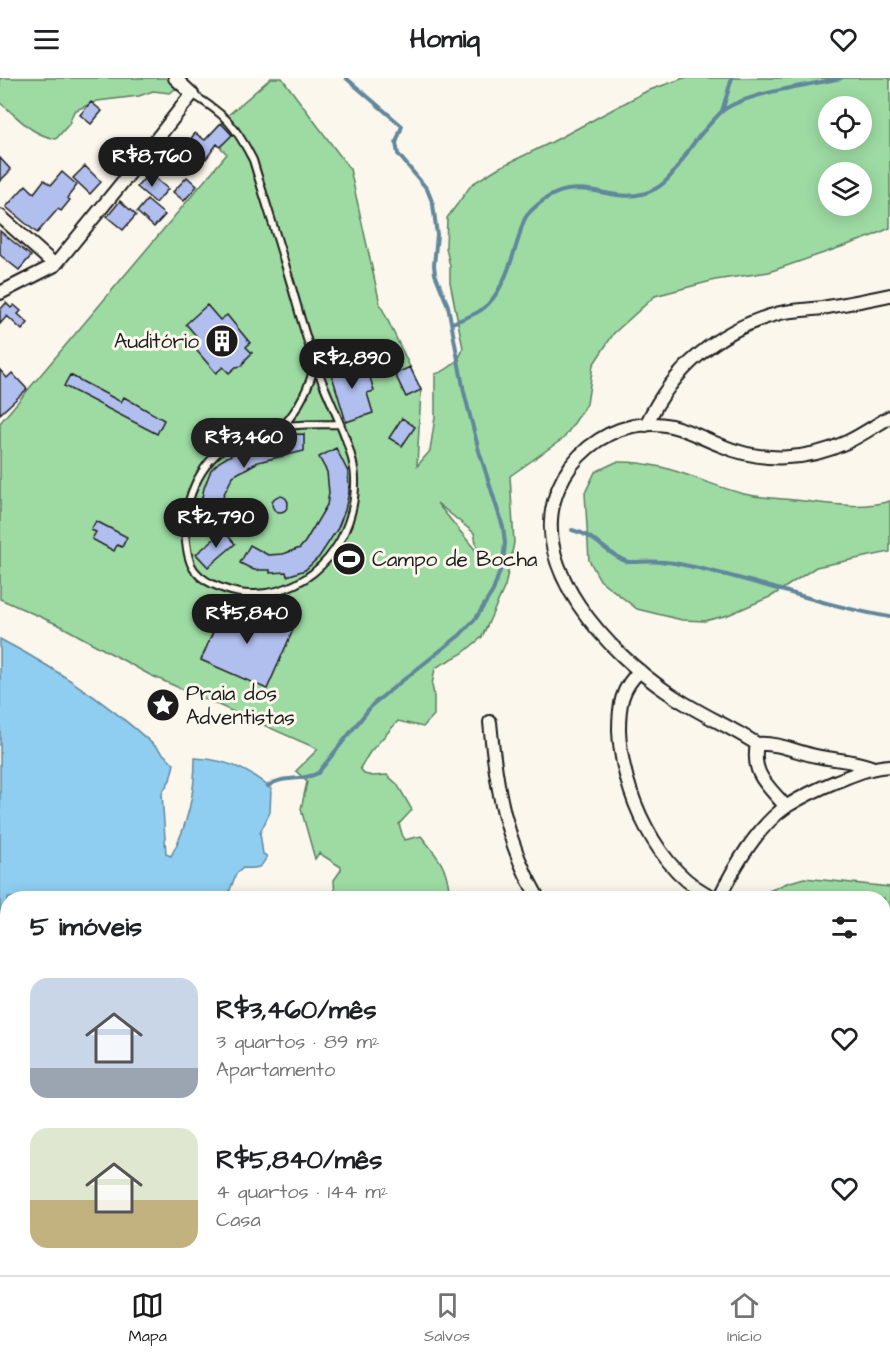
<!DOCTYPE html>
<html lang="pt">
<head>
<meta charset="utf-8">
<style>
  :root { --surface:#fff; --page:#f6f6f6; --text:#202124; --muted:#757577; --line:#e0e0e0; --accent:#1c1c1c }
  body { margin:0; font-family:"Architects Daughter",sans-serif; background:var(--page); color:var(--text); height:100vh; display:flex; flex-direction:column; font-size:22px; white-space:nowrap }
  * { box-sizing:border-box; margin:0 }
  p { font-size:20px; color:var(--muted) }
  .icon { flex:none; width:33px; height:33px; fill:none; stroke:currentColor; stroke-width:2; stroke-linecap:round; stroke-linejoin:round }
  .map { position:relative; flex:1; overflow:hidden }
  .sheet { position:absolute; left:0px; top:813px; width:891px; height:384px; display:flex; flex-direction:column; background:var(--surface); border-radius:24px 24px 0 0; box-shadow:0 3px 15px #0003 }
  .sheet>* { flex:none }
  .controls { position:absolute; left:818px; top:18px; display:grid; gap:12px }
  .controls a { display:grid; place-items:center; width:54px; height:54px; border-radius:50%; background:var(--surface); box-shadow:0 3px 15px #0003; font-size:30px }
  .price { position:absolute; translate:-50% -51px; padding:0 14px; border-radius:21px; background:var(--accent); color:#fff; font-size:20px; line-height:39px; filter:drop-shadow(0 2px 3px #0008) }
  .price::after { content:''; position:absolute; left:50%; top:36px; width:18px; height:14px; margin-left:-9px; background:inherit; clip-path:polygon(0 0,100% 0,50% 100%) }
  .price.selected { background:#222; color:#fff }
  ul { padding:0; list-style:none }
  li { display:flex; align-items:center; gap:18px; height:150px; padding:0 30px }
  li span { display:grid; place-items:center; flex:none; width:168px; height:120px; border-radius:18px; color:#555 }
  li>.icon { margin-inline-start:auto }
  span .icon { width:72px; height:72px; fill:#fffc; stroke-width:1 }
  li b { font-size:26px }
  h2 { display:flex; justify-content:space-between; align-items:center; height:72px; padding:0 30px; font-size:26px }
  header { display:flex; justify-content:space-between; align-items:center; height:78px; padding:0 30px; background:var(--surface); font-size:27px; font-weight:800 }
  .tabs { display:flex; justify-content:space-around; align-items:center; height:84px; border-top:2px solid var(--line); background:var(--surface); font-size:16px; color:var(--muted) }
  .tabs a { display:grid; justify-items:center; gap:3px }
  .tabs .selected { color:var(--accent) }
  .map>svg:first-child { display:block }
</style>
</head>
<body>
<header><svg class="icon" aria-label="menu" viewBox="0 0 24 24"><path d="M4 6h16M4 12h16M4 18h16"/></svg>Homiq<svg class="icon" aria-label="heart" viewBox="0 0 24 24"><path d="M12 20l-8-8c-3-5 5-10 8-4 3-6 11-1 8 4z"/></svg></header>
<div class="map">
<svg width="890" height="1197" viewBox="0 0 890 1197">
  <rect width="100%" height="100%" fill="#fbf7ec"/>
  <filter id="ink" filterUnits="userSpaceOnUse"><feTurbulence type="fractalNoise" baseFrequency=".0167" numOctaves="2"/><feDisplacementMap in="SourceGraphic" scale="12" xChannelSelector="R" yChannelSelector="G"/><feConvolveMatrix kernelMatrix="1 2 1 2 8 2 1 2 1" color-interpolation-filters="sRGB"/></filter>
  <g filter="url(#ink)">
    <path fill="#9ddba3" stroke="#5c7c60" stroke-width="1.5" fill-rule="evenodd" d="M0,0H178L179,8L170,15L153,13L139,18L97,23L74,33L69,46L56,61C29,56 20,40 0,25Z
      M271,0H282L350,91L380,226L421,312L417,388L430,373L435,339V296C447,293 460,283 463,270L450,204V188L446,170L447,140L472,106L498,90L552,64L647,13L684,0H890V150L870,159L769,194L715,202L655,218L614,255L593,287L587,326L564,360L510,398L514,465L505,508L482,559L463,575L435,590L432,607L434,617V637L423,649L398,643L370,674L360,690L364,696L373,698L387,697L397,706L412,732L399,746L404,762L421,758C438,779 450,792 449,820H335L334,802L341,792V789L319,775L315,781L301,731L307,704L296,693L318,671L150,597L61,548L0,521V345L227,76L209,58L226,39ZM828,28H861V62H828ZM828,94H861V128H828ZM437,425L474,455L478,474H477Z
      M616,384C667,383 697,404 744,416C761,420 777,420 794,422C825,425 859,432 890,423V474L816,489L772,518L728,537L705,543L682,542L637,531L600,502L589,482L585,415L595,394Z
      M804,800L890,809V873L884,875V820H753L787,805Z
      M890,956V1018L884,1019V957Z"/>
    <path fill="#8fcef0" stroke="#61879b" stroke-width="1.5" d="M0,561C65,595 122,635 174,686L170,702L162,715L166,776L171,778C188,747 195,715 195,680C225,681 249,691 271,711L270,734L260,755L263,776L267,778C260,793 257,790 243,790L236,796L227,820H8V1190H220L221,1197H0Z
      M890,873V956L884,957V875Z
      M890,1096V1197H801L803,1190H884V1097Z
      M351,1190H655L656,1197H357Z"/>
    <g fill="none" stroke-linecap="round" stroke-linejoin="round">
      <path stroke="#61879b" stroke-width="4" d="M722,33L732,0
        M452,245C462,241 473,238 481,232C501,219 510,187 517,165C521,155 521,144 528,136C577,83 610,135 655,111C672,102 682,81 693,66C701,55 711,45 720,35C741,15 812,7 841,0
        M572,452C598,458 605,476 628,484C643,484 659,482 674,485C747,498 817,527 890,539
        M268,708C282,697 302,704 318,695L373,626L460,557L476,540L493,513L503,484L505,465L503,449L479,373L464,314L448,228L435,196L434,187L437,157L433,126L427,111L398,76L396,65L402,48L346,0"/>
    </g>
    <path fill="#b1bfef" stroke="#1c1c1c" stroke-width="1.5" d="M91,24L102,33L91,46L80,37Z
      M221,45L232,57L220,69L217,66L206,81L187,66L195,55L205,62Z
      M0,80L11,92L0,103Z
      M85,88L101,104L90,116L73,100Z
      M62,94L77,107L67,120L70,122L61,133L58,131L37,155L6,129L26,107L34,115L44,102L51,107Z
      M149,95L168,111L156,125L137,109Z
      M187,99L197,108L184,123L173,114Z
      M147,122L165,137L154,149L137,134Z
      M120,123L136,137L123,152L107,139Z
      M0,153L31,178L19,192L0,177Z
      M6,225L11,230L14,227L21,233L18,236L28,245L22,252L7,238L0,246V232Z
      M207,227L220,242L227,237L250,265L246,269L252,275L246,281L242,288L236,289L229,295L223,289L216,295L191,266L198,260L186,246Z
      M348,281L353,297L368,292L374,313L367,315L373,335L346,344L329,288Z
      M410,289L421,312L406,319L395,296Z
      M0,292L7,300L12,295L27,311L0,336Z
      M70,297L121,324L124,319L164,342L157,356L64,308Z
      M402,340L415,349L402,368L389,360Z
      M304,356V373L258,384L233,398L223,418L226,437L213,439L216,443L205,445L201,424L204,410L211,392L219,384L246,368L279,358V357Z
      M336,370L348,394L349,414L345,432L338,450L319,479L305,492L287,498L286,494L270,495V492H254L240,485L250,467L268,477L283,476L300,470L305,464L327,427L329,415L327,394L319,379Z
      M272 426a8 8 0 1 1 16 0a8 8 0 1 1-16 0Z
      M96,443L127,459L122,469L117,467L114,473L92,461L96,454L91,452Z
      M224,453L235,466L208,489L196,476Z
      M226,524L293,552L267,611L201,582Z"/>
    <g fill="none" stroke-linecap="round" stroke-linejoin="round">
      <g stroke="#1c1c1c" stroke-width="10">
        <path id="lane" d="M192,16C225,36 235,47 253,82C265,122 278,162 290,203C298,230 305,258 315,285C326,317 354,368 355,400C357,460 315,515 254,516C237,517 206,507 196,494C189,487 187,473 186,464C181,426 199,383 233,364C265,346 304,346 339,346
          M283,348C300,329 309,310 315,286"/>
      </g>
      <g stroke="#1c1c1c" stroke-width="16">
        <path id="street" d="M0,138L55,187
          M0,215L55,187L134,90L192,16L175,0
          M646,347C673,290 719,251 780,235C794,232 808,232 822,230C845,226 867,222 890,217
          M640,593C621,610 619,628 619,652C621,712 657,795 715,820
          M490,644C496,708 505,763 538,820
          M757,666C751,697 768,707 786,729
          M871,689C854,682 834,682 816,678C797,674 776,664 757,666C729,648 698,635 670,616C610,576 524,488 559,409C572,378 600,355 633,348C671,341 687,354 720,367C761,385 807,383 847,364C862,357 876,347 890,339
          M719,820C734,789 758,748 787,728C803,718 820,710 837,703C855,696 871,689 890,688"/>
      </g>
      <use href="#lane" stroke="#fbf7ec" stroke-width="6"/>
      <use href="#street" stroke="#fbf7ec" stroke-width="12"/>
    </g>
  </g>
  <defs>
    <g id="building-disc" transform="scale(1.725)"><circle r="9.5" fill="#1c1c1c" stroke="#fbf7ec"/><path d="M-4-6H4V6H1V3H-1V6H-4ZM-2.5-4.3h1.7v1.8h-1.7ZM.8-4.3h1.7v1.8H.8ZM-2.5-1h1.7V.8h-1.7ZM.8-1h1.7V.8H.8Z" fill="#fff"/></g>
    <g id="stadium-disc" transform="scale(1.725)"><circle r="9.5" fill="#1c1c1c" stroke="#fbf7ec"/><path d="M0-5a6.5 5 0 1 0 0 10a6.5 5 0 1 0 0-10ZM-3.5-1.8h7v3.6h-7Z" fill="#fff"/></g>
    <g id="sight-disc" transform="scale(1.725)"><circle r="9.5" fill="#1c1c1c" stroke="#fbf7ec"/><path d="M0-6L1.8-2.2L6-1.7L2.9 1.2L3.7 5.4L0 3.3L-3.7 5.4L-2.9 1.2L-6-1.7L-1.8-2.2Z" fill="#fff"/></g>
  </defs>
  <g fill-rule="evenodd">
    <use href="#building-disc" x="222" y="263"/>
    <use href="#stadium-disc" x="349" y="481"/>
    <use href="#sight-disc" x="163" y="627"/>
  </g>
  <g text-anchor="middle" stroke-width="6" stroke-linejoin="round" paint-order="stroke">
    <g font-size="21" fill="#1c1c1c" stroke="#fbf7ec" text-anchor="start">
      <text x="199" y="270" text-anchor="end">Auditório</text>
      <text x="372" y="488">Campo de Bocha</text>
      <text x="186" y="622">Praia dos<tspan x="186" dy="24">Adventistas</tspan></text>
    </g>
  </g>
</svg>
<div class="controls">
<a><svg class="icon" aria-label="locate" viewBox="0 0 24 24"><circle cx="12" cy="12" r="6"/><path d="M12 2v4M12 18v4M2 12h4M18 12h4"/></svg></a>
<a><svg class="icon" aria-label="layers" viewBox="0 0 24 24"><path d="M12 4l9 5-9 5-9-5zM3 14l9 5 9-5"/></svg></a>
</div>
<b class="price" style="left:152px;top:110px">R$8,760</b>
<b class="price" style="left:352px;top:312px">R$2,890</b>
<b class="price selected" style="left:244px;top:391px">R$3,460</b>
<b class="price" style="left:216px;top:471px">R$2,790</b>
<b class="price" style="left:247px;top:567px">R$5,840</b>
<section class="sheet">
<h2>5 imóveis<svg class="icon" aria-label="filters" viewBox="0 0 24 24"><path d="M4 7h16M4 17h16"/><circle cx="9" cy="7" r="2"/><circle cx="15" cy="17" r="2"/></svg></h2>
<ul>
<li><span style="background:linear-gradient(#c9d6e8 75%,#9aa5b1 0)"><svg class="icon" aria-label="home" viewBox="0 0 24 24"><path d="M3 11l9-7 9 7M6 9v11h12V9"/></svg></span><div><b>R$3,460/mês</b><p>3 quartos · 89 m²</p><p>Apartamento</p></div><svg class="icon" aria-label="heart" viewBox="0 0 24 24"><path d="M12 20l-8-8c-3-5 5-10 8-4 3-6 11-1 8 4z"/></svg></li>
<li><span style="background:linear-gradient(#dfe7d0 60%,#c2b280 0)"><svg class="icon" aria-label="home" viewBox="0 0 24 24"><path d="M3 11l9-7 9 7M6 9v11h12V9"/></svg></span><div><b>R$5,840/mês</b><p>4 quartos · 144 m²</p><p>Casa</p></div><svg class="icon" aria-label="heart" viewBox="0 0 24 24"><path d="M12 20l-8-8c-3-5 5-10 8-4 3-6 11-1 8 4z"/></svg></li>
</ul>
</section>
</div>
<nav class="tabs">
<a class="selected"><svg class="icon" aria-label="map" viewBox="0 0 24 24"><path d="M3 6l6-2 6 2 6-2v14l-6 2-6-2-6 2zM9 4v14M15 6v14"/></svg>Mapa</a>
<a><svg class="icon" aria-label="saved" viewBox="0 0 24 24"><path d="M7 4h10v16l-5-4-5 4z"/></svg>Salvos</a>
<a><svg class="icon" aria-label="home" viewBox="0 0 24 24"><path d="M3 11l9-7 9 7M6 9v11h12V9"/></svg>Início</a>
</nav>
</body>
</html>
